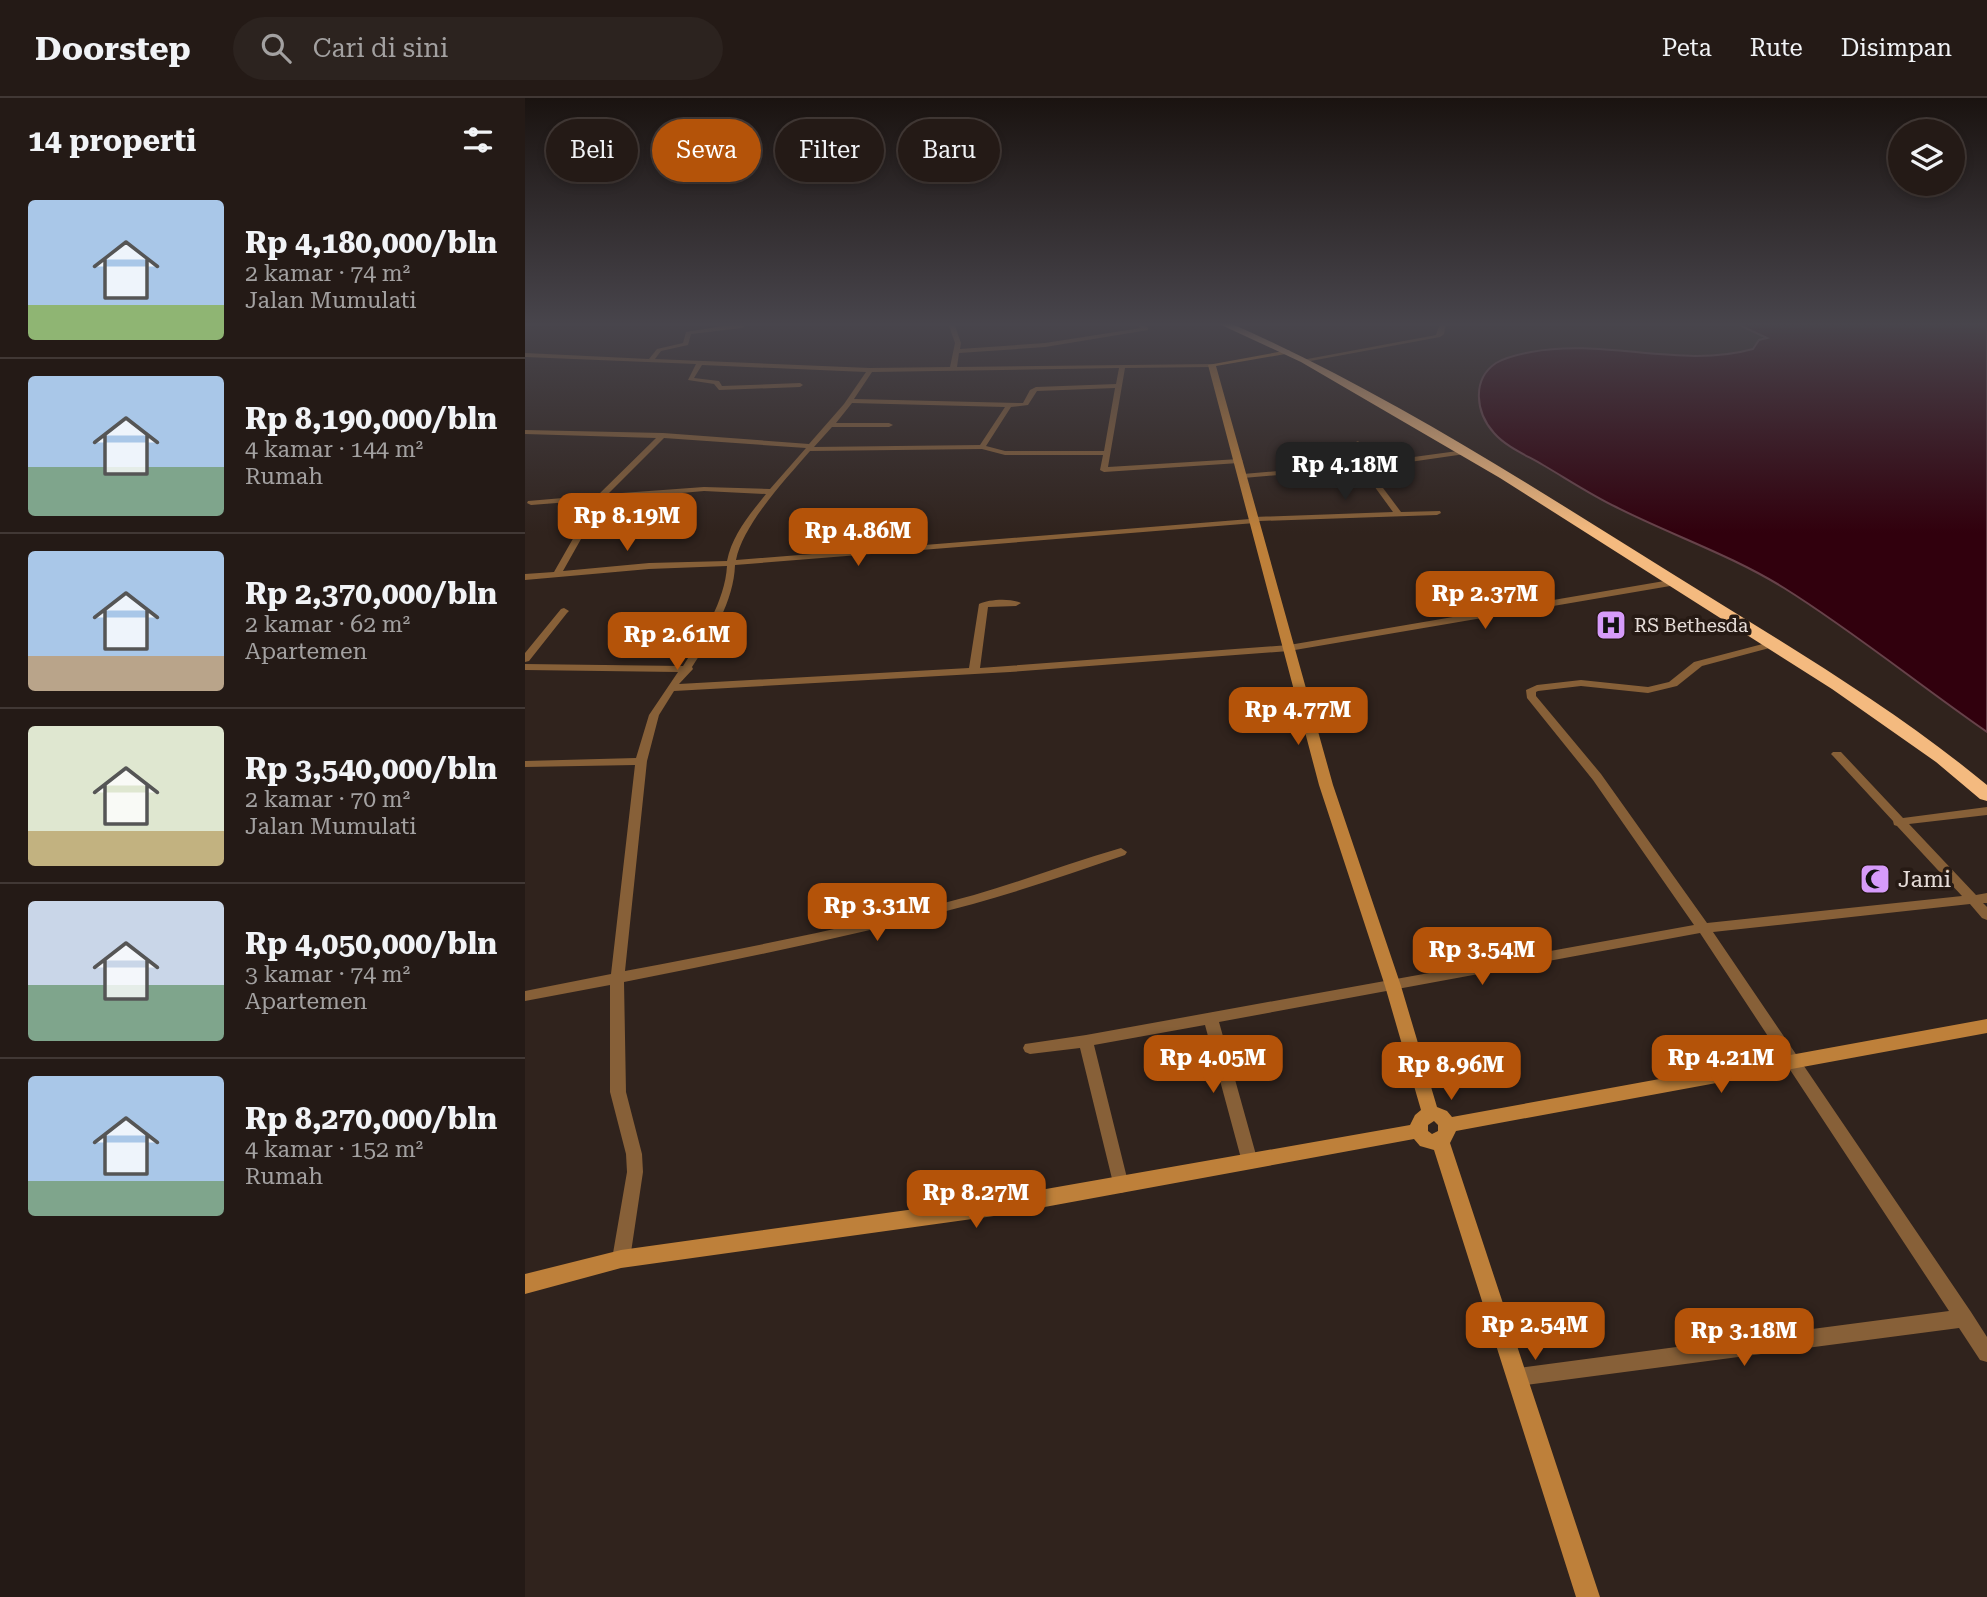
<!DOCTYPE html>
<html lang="id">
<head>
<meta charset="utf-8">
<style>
  :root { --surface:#241a16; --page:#2c231f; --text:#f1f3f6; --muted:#a3a1a1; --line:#413835; --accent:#b45309 }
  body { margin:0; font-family:"Roboto Serif",serif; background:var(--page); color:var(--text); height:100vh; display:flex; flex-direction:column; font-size:26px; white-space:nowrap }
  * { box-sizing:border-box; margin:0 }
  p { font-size:23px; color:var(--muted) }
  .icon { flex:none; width:38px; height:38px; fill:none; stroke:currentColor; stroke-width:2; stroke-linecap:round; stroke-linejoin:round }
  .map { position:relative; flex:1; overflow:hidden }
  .side { display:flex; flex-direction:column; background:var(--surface); width:525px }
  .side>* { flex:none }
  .guide { position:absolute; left:21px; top:21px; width:665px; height:63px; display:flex; gap:14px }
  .fabs { position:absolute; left:1363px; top:21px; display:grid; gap:14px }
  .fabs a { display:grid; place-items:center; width:77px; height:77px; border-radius:50%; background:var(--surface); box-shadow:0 4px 10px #0003,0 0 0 2px var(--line); font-size:35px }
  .price { position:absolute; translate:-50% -60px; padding:0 16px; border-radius:14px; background:var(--accent); color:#fff; font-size:23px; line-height:46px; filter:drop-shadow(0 2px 4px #0008) }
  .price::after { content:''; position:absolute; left:50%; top:42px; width:21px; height:16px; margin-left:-10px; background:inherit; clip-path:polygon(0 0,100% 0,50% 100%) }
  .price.current { background:#222; color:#fff }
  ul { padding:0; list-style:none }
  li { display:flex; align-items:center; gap:21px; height:175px; padding:0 28px }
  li+li { border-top:2px solid var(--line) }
  li span { display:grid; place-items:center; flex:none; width:196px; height:140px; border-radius:7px; color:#555 }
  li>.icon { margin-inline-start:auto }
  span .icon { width:84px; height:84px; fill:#fffc; stroke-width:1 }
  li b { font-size:30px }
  h2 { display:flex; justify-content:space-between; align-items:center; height:84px; padding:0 28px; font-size:30px }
  .tag { padding:0 24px; border-radius:32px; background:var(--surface); box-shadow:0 4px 10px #0003,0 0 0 2px var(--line); font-size:24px; line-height:63px }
  .tag.current { background:var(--accent); color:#fff }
  header { display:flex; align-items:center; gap:42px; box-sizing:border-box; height:98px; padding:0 35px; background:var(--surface); border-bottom:2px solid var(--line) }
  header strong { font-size:33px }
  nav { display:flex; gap:38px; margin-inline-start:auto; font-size:24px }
  .search { width:490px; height:63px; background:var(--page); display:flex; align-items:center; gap:18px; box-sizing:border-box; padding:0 24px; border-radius:38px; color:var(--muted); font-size:26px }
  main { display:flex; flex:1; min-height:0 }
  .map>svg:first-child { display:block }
</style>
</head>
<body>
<header>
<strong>Doorstep</strong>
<div class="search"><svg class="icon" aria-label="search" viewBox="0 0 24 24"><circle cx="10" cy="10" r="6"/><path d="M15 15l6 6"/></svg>Cari di sini</div>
<nav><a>Peta</a><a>Rute</a><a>Disimpan</a></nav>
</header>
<main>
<section class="side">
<h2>14 properti<svg class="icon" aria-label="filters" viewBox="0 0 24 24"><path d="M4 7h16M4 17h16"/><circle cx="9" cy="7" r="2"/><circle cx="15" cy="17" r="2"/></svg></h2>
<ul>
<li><span style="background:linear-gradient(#a9c7e8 75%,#8fb573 0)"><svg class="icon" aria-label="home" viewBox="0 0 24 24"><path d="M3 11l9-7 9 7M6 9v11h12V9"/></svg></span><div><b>Rp 4,180,000/bln</b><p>2 kamar · 74 m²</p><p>Jalan Mumulati</p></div></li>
<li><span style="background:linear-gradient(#a9c7e8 65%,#7fa58c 0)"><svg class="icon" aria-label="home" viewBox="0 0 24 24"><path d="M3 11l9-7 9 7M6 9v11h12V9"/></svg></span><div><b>Rp 8,190,000/bln</b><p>4 kamar · 144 m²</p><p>Rumah</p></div></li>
<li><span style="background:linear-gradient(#a9c7e8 75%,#b9a48a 0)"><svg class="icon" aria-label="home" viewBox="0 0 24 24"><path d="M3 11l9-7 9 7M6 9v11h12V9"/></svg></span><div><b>Rp 2,370,000/bln</b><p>2 kamar · 62 m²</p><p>Apartemen</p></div></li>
<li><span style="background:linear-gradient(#dfe7d0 75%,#c2b280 0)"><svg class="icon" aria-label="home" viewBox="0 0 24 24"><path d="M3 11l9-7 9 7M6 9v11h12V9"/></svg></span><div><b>Rp 3,540,000/bln</b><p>2 kamar · 70 m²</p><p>Jalan Mumulati</p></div></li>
<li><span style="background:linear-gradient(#c9d6e8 60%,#7fa58c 0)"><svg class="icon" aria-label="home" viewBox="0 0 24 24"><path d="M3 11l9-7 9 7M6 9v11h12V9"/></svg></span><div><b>Rp 4,050,000/bln</b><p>3 kamar · 74 m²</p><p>Apartemen</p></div></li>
<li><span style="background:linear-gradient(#a9c7e8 75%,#7fa58c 0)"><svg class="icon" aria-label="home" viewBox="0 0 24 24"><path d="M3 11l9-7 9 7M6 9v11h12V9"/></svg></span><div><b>Rp 8,270,000/bln</b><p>4 kamar · 152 m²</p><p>Rumah</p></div></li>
</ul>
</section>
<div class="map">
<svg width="1462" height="1499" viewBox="0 0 1462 1499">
  <rect width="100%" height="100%" fill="#30231d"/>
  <path fill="#31000d" stroke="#67424a" stroke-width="2" d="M1210,225H1462V634C1394,587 1328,533 1259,490C1206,457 1146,437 1091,409C1066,397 1042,381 1018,367C1003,358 981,349 969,335C951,315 946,282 971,265C981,259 995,256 1006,254C1080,240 1156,271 1228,251L1234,242L1242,240Z"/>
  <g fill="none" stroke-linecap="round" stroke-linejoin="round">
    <path fill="#876038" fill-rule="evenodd" d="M217,225H223L217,230L166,236L163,247L136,253L130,261L345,270L425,269L430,245L423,225H429L436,245L435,251L520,245L616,230L610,225H616L623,230V232L520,249L434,255L432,269L689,266L687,269L600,270L583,369L714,361L718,363L714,365L579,374L575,372L578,357H480L457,351L285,353C261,381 218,426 211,462L725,421L729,419L868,414L836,370L718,380L714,378L718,376L845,365L829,345L833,343L852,364L940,352L944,354L940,356L843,370L876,414L915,413L916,415L912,417L734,423L730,425L210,467C209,503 186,540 167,569L168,571L154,586L444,570L454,506C464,501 486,500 496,505L491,508L463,509L455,570L764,547L1151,481L1155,484L1151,487L764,553L485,574L149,593L134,617L122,663L100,873C217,851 334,828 449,797C498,783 546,764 596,750L602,754L600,757C550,774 499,792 448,806C333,837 216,861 99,884L101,994L117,1056L118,1074L105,1161L102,1167L96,1169L90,1167L87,1161L102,1074L101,1056L85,994V887L0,903V893L86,876L110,667L0,669V663L111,660L124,617L153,574L0,572V566L158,568C177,539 200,503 202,468L124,471L0,482V476L29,474L70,402L6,407L2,405L3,403L73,397L131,340L0,336V332L138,335L284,346L319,306L341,274L177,267L169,280L194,283L197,288L275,285L278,287L275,289L194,292L189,286L163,282L171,266L0,259V255L124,261L132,251L158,245L161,234ZM594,270L591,286L511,289L505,292L498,305H496L329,301L347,274ZM590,290L579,353H480L461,348L486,309L503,307L512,293ZM327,305L480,309L455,347L289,349L307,329H364L368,327L364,325H311ZM139,340L281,350L245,391L179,389L83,396ZM179,393L241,396C225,416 207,437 202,463L124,465L38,473L78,402Z
      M915,225H921L919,236L915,239L780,264L777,262L911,237Z
      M39,510L44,513L42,515L4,563L0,564V555L36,511Z
      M1249,543L1254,546L1252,548L1177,568L1152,588L1123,595L1056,588L1013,593L1011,594V598L1076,676L1182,825L1437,798L1372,728L1369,727L1368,723L1308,658L1306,656L1308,654H1316L1378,720L1462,709V717L1384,726L1451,797L1462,795V805H1458L1462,809V822L1457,820L1445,806L1188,834L1446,1214L1462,1239V1264L1455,1262L1434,1230L993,1288L986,1286L984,1279L986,1272L993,1270L1424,1213L1175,835L694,924L733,1064L731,1069L725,1071L719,1069L717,1064L680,927L569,947L604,1088L602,1093L596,1095L590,1093L555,950L505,956L500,954L498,950L500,946L561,937L1169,827L1068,682L1002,600L1001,592L1012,587L1056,582L1123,589L1144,584L1169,564Z"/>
    <path fill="#be803a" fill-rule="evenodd" d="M764,252L766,255L691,268L808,687L876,888L912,1009L922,1013L927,1019L1462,921V935L931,1033L925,1045L1075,1499H1051L909,1052L895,1048L889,1041L476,1117L96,1170L0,1196V1176L96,1152L476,1099L885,1027L890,1017L896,1012L860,888L794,687L683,267ZM909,1023L913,1027V1033L907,1036L903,1033V1027Z"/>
    <path fill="#f4ba7f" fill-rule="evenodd" d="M692,225H705C860,293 1003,386 1146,475C1253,542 1364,606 1462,687V703L1455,701L1411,664L1307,591L975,380L776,264Z"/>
  </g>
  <linearGradient id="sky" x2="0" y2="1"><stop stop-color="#1a1310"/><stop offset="0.52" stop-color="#48454c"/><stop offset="1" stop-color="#48454c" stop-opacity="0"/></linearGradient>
  <rect width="1462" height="435" fill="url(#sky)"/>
  <defs>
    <g id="hospital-square" transform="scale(1.575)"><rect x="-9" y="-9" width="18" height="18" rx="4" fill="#d69bfa" stroke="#261a14"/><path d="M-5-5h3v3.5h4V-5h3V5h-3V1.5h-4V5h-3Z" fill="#111"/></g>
    <g id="mosque-square" transform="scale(1.575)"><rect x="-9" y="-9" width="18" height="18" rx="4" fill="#d69bfa" stroke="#261a14"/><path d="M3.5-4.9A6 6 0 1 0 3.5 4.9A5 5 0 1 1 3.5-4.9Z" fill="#111"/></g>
  </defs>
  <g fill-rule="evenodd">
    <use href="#hospital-square" x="1086" y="527"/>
    <use href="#mosque-square" x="1350" y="781"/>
  </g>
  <g text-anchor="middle" stroke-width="7" stroke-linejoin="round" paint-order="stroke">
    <g font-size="19" fill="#e6ddd9" stroke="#261a14" text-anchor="start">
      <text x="1109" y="534">RS Bethesda</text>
    </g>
    <g font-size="23" fill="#e6ddd9" stroke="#261a14" text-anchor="start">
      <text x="1373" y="789">Jami</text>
    </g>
  </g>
</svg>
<div class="fabs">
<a><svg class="icon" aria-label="layers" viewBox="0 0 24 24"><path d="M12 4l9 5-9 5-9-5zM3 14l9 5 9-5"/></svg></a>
</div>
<b class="price current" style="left:820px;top:404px">Rp 4.18M</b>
<b class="price" style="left:102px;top:455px">Rp 8.19M</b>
<b class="price" style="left:333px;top:470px">Rp 4.86M</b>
<b class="price" style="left:960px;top:533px">Rp 2.37M</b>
<b class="price" style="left:152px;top:574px">Rp 2.61M</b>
<b class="price" style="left:773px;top:649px">Rp 4.77M</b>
<b class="price" style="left:352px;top:845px">Rp 3.31M</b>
<b class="price" style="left:957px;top:889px">Rp 3.54M</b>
<b class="price" style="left:688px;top:997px">Rp 4.05M</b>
<b class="price" style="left:1196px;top:997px">Rp 4.21M</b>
<b class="price" style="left:926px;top:1004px">Rp 8.96M</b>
<b class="price" style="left:451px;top:1132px">Rp 8.27M</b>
<b class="price" style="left:1010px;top:1264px">Rp 2.54M</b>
<b class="price" style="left:1219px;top:1270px">Rp 3.18M</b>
<div class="guide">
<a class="tag">Beli</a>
<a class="tag current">Sewa</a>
<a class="tag">Filter</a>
<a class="tag">Baru</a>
</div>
</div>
</main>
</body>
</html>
